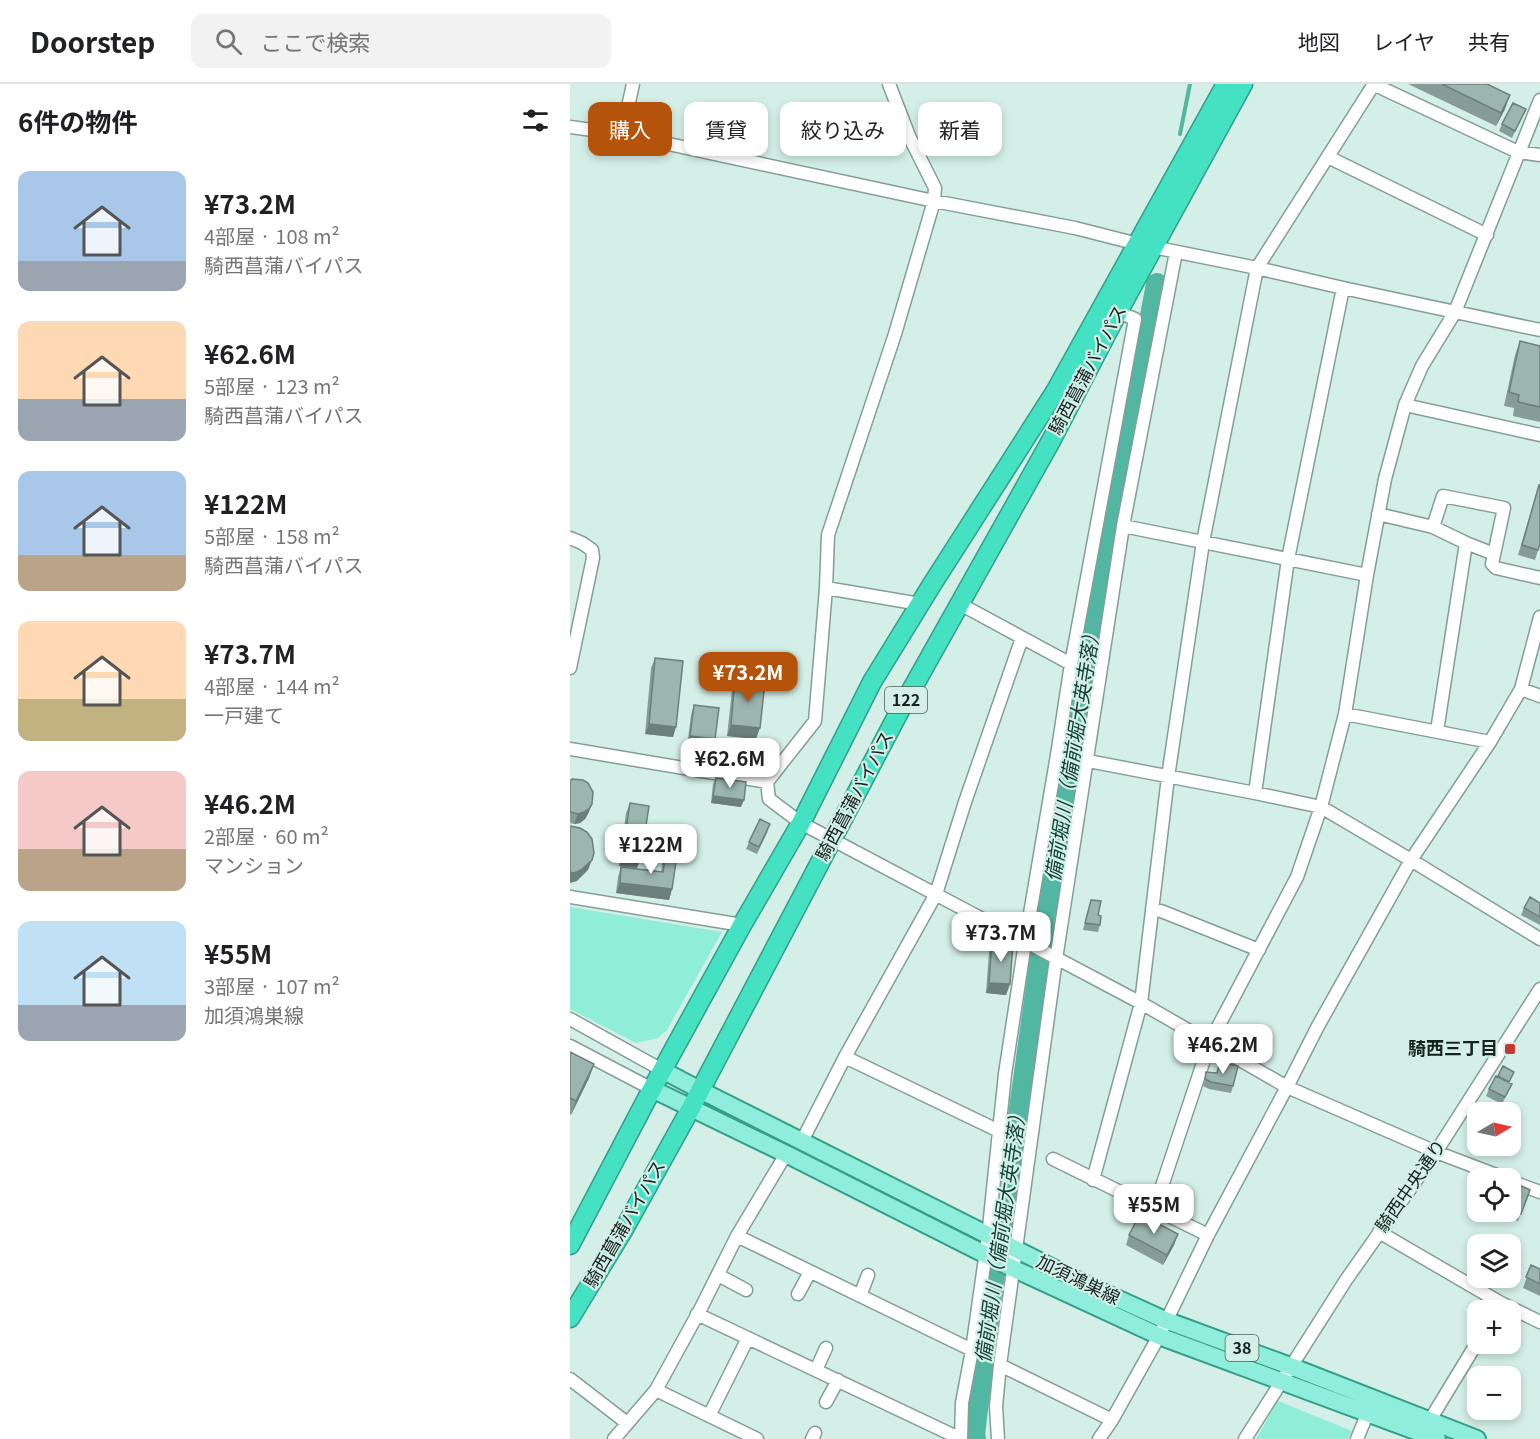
<!DOCTYPE html>
<html lang="ja">
<head>
<meta charset="utf-8">
<style>
  :root { --surface:#fff; --page:#f2f2f2; --text:#202124; --muted:#757577; --line:#e0e0e0; --accent:#b45309 }
  body { margin:0; font-family:Georgia,"Noto Sans JP",serif; background:var(--page); color:var(--text); height:100vh; display:flex; flex-direction:column; font-size:22px; white-space:nowrap }
  * { box-sizing:border-box; margin:0 }
  p { font-size:20px; color:var(--muted) }
  .icon { flex:none; width:33px; height:33px; fill:none; stroke:currentColor; stroke-width:2; stroke-linecap:round; stroke-linejoin:round }
  .map { position:relative; flex:1; overflow:hidden }
  .panel { display:flex; flex-direction:column; background:var(--surface); width:570px }
  .panel>* { flex:none }
  .hud { position:absolute; left:18px; top:18px; width:570px; height:54px; display:flex; gap:12px }
  .needle { width:39px; rotate:81deg }
  .fabs { position:absolute; left:897px; top:1018px; display:grid; gap:12px }
  .fabs a { display:grid; place-items:center; width:54px; height:54px; border-radius:12px; background:var(--surface); box-shadow:0 3px 9px #0003; font-size:30px }
  .price { position:absolute; translate:-50% -51px; padding:0 14px; border-radius:12px; background:#fff; color:#222; font-size:20px; line-height:39px; filter:drop-shadow(0 2px 3px #0008) }
  .price::after { content:''; position:absolute; left:50%; top:36px; width:18px; height:14px; margin-left:-9px; background:inherit; clip-path:polygon(0 0,100% 0,50% 100%) }
  .price.active { background:var(--accent); color:#fff }
  ul { padding:0; list-style:none }
  li { display:flex; align-items:center; gap:18px; height:150px; padding:0 18px }
  li span { display:grid; place-items:center; flex:none; width:168px; height:120px; border-radius:12px; color:#555 }
  li>.icon { margin-inline-start:auto }
  span .icon { width:72px; height:72px; fill:#fffc; stroke-width:1 }
  li b { font-size:26px }
  h2 { display:flex; justify-content:space-between; align-items:center; height:72px; padding:0 18px; font-size:26px }
  .chip { padding:0 21px; border-radius:12px; background:var(--surface); box-shadow:0 3px 9px #0003; font-size:21px; line-height:54px }
  .chip.active { background:var(--accent); color:#fff }
  header { display:flex; align-items:center; gap:36px; box-sizing:border-box; height:84px; padding:0 30px; background:var(--surface); border-bottom:2px solid var(--line) }
  header strong { font-size:28px }
  nav { display:flex; gap:33px; margin-inline-start:auto; font-size:21px }
  .search { width:420px; height:54px; background:var(--page); display:flex; align-items:center; gap:15px; box-sizing:border-box; padding:0 21px; border-radius:12px; color:var(--muted); font-size:22px }
  main { display:flex; flex:1; min-height:0 }
  .map>svg:first-child { display:block }
</style>
</head>
<body>
<header>
<strong>Doorstep</strong>
<div class="search"><svg class="icon" aria-label="search" viewBox="0 0 24 24"><circle cx="10" cy="10" r="6"/><path d="M15 15l6 6"/></svg>ここで検索</div>
<nav><a>地図</a><a>レイヤ</a><a>共有</a></nav>
</header>
<main>
<section class="panel">
<h2>6件の物件<svg class="icon" aria-label="filters" viewBox="0 0 24 24"><path d="M4 7h16M4 17h16"/><circle cx="9" cy="7" r="2"/><circle cx="15" cy="17" r="2"/></svg></h2>
<ul>
<li><span style="background:linear-gradient(#a9c7e8 75%,#9aa5b1 0)"><svg class="icon" aria-label="home" viewBox="0 0 24 24"><path d="M3 11l9-7 9 7M6 9v11h12V9"/></svg></span><div><b>¥73.2M</b><p>4部屋 · 108 m²</p><p>騎西菖蒲バイパス</p></div></li>
<li><span style="background:linear-gradient(#ffd9b3 65%,#9aa5b1 0)"><svg class="icon" aria-label="home" viewBox="0 0 24 24"><path d="M3 11l9-7 9 7M6 9v11h12V9"/></svg></span><div><b>¥62.6M</b><p>5部屋 · 123 m²</p><p>騎西菖蒲バイパス</p></div></li>
<li><span style="background:linear-gradient(#a9c7e8 70%,#b9a48a 0)"><svg class="icon" aria-label="home" viewBox="0 0 24 24"><path d="M3 11l9-7 9 7M6 9v11h12V9"/></svg></span><div><b>¥122M</b><p>5部屋 · 158 m²</p><p>騎西菖蒲バイパス</p></div></li>
<li><span style="background:linear-gradient(#ffd9b3 65%,#c2b280 0)"><svg class="icon" aria-label="home" viewBox="0 0 24 24"><path d="M3 11l9-7 9 7M6 9v11h12V9"/></svg></span><div><b>¥73.7M</b><p>4部屋 · 144 m²</p><p>一戸建て</p></div></li>
<li><span style="background:linear-gradient(#f6c9c9 65%,#b9a48a 0)"><svg class="icon" aria-label="home" viewBox="0 0 24 24"><path d="M3 11l9-7 9 7M6 9v11h12V9"/></svg></span><div><b>¥46.2M</b><p>2部屋 · 60 m²</p><p>マンション</p></div></li>
<li><span style="background:linear-gradient(#bfe0f5 70%,#9aa5b1 0)"><svg class="icon" aria-label="home" viewBox="0 0 24 24"><path d="M3 11l9-7 9 7M6 9v11h12V9"/></svg></span><div><b>¥55M</b><p>3部屋 · 107 m²</p><p>加須鴻巣線</p></div></li>
</ul>
</section>
<div class="map">
<svg width="970" height="1355" viewBox="0 0 970 1355">
  <rect width="100%" height="100%" fill="#d3efe7"/>
  <path fill="#90edd7" d="M0,823L152,848L97,946L88,954L66,959L0,925Z
    M708,1317L782,1347L778,1355H686Z"/>
  <g fill="none" stroke-linecap="round" stroke-linejoin="round">
    <path stroke="#52b7a2" stroke-width="4" d="M610,50L620,0"/>
    <path stroke="#52b7a2" stroke-width="22" d="M405,1355L404,1351L419,1222L448,1039L483,786L538,459L587,200"/>
    <g stroke="#849e97" stroke-width="15">
      <path id="minor" d="M319,0L339,52L365,104L364,117L325,250L258,451L256,504L245,637L197,698L199,715L231,739L571,919L717,1003L866,1068L937,1095
        M803,0L948,68L970,71
        M0,43L52,50L364,117L505,144L568,160L687,184L773,204L970,246
        M52,50L63,0
        M758,73L917,151
        M835,321L970,351
        M808,430L863,443
        M553,442L606,168
        M0,454L12,459L22,466L23,474L0,584
        M924,470L896,459L863,443L873,412L934,424L922,480L926,484L970,494
        M256,504L350,520
        M390,520L501,580
        M951,605L970,612
        M775,630L920,658
        M867,647L896,459
        M0,665L197,698
        M487,671L685,709L751,723L841,776L970,855
        M685,709L718,475L773,204
        M0,813L172,841
        M582,825L591,827L689,866
        M0,935L92,986
        M0,962L82,1005
        M275,973L429,1047
        M232,1057L275,973L366,810L395,718L452,554
        M483,1075L638,1151
        M523,1096L571,919L598,693L633,458L687,184L804,0
        M940,1097L970,1108
        M584,1126L640,958L727,793L751,723L775,630L797,491L815,395L835,321L852,282L885,228L970,16
        M809,1148L931,1219L970,1238
        M167,1152L402,1266
        M148,1191L176,1206
        M228,1210L240,1188
        M290,1212L298,1191
        M127,1230L391,1355
        M430,1281L542,1336
        M246,1286L256,1264
        M0,1295L57,1339
        M86,1306L187,1355
        M256,1318L268,1296
        M139,1332L178,1254
        M860,1336L908,1257
        M44,1355L86,1306L131,1224L167,1152L216,1070
        M242,1355L245,1349
        M391,1355L392,1319L402,1266L418,1153L435,990L455,859L487,671L501,580L565,235L548,228
        M428,1355L426,1322L430,1281L486,875L553,442L797,491
        M529,1355L542,1336L589,1252L638,1151L717,1003L748,942L841,776L920,658L951,605L970,533
        M675,1355L776,1196L866,1068L970,905
        M787,1355L798,1328"/>
    </g>
    <g stroke="#349e89" stroke-width="20">
      <path id="major" d="M92,986L130,1006L511,1198L595,1236L720,1282L907,1355
        M82,1005L216,1070L438,1182L589,1252L867,1355"/>
    </g>
    <g stroke="#349e89" stroke-width="21">
      <path id="highway" d="M0,1161L82,1005L172,841L231,739L302,598L361,502L485,308L656,0
        M0,1234L54,1145L121,1024L328,630L482,355L548,228L673,0"/>
    </g>
    <use href="#minor" stroke="#fff" stroke-width="12"/>
    <use href="#major" stroke="#8feddb" stroke-width="16"/>
    <use href="#highway" stroke="#44e1c3" stroke-width="18"/>
  </g>
  <path fill="#859d96" d="M838,0H917L935,25L926,42Z
    M956,25L942,54L929,47L932,40Z
    M950,257L970,262V338L943,332L944,324L934,322L945,271Z
    M969,401L970,460L965,476L948,471Z
    M85,574L103,653L75,650L81,584Z
    M165,595L186,655L157,652L162,606Z
    M124,621L145,655L141,666L117,663L121,631Z
    M146,694L171,723L141,719L143,700Z
    M0,697L22,720L18,730L15,735L10,739L4,740L0,739Z
    M60,719L67,784L49,782L56,729Z
    M198,747L187,770L176,765L179,758Z
    M96,770L102,805L99,816L46,809L48,793L51,783L91,788L92,780Z
    M521,816L530,841L528,848L513,846Z
    M970,819V841L951,831L954,824Z
    M422,857L440,900L436,911L416,909L419,868Z
    M0,968L24,980L19,994L1,1031L0,1030Z
    M636,988L663,1002L661,1009L639,1005L633,1002Z
    M939,999L942,1000L932,1020L916,1012L919,1005Z
    M927,1062H937L935,1065Z
    M960,1106L948,1137L929,1129V1128H940V1110Z
    M608,1150L604,1161L593,1181L556,1161L559,1151Z
    M961,1181L970,1185V1212L953,1204Z"/>
  <path fill="#6c7f7a" d="M940,11L935,25L926,42L931,29Z
    M79,640L106,643L103,653L75,650Z
    M161,641L190,644L186,655L157,652Z
    M120,652L145,655L141,666L117,663Z
    M143,712L174,716L171,723L141,719Z
    M22,720L18,730L15,735L10,739L4,740L8,730Z
    M52,771L71,774L67,784L49,782Z
    M22,776L18,786L7,797L0,799V788Z
    M50,799L102,805L99,816L46,809Z
    M419,899L440,900L436,911L416,909Z
    M24,980L19,994L1,1031L6,1017Z
    M608,1150L604,1161L593,1181L597,1171Z"/>
  <path fill="#9bb6af" stroke="#6c7f7a" stroke-width="1.5" d="M872,0H917L940,11L931,29Z
    M943,19L956,25L945,47L932,40Z
    M950,257L970,262V323L948,318L949,311L939,308Z
    M969,401H970V460L968,466L952,461Z
    M85,574L113,577L106,643L79,640Z
    M165,595L195,598L190,644L161,641Z
    M124,621L149,624L145,655L120,652Z
    M146,694L176,698L174,716L143,712Z
    M2,695L13,696L18,699L23,708L22,720L19,725L14,728L8,730L0,728V697Z
    M60,719L79,722L71,774L52,771Z
    M190,735L200,740L189,763L179,758Z
    M0,742L10,744L17,748L22,755L24,769L22,776L11,786L4,789L0,788Z
    M96,770L107,771L102,805L50,799L51,783L93,788Z
    M960,813L970,819V833L954,824Z
    M521,816L531,817L528,831L531,832L530,841L515,839Z
    M422,857L443,859L440,900L419,899Z
    M0,968L24,980L6,1017L0,1014Z
    M650,978L668,982L663,1002L641,998L635,995L636,988L647,989Z
    M933,982L944,988L939,998L928,992Z
    M926,992L942,1000L935,1013L919,1005Z
    M940,1039L945,1041L940,1052Z
    M945,1099L960,1106L951,1130L940,1126V1110Z
    M570,1130L608,1150L597,1171L559,1151Z
    M961,1181L970,1185V1200L956,1193Z"/>
  <rect fill="#c63732" stroke="#d3efe7" stroke-width="2" x="934" y="959" width="12" height="12" rx="3"/>
  <g text-anchor="middle" stroke-width="4.5" stroke-linejoin="round" paint-order="stroke">
    <g fill="#d3efe7" stroke="#4f5f5a" stroke-width="1.5">
      <rect x="315" y="603" width="42" height="26" rx="4.5"/>
      <rect x="655.5" y="1251" width="33" height="26" rx="4.5"/>
    </g>
    <g font-size="16" font-weight="bold" fill="#17211e">
      <text x="336" y="622">122</text>
      <text x="672" y="1270">38</text>
    </g>
    <g font-size="18" fill="#17211e" stroke="#d3efe7">
      <text transform="translate(518 286) rotate(-62)" y="6">騎西菖蒲バイパス</text>
      <text transform="translate(285 712) rotate(-62)" y="6">騎西菖蒲バイパス</text>
      <text transform="translate(841 1102) rotate(-55)" y="6">騎西中央通り</text>
      <text transform="translate(55 1140) rotate(-60)" y="6">騎西菖蒲バイパス</text>
      <text transform="translate(508 1196) rotate(26)" y="6">加須鴻巣線</text>
    </g>
    <g font-size="18" font-weight="bold" fill="#17211e" stroke="#d3efe7" text-anchor="end">
      <text x="928" y="971">騎西三丁目</text>
    </g>
    <g font-size="20" font-style="italic" fill="#103e35" stroke="#d3efe7">
      <text transform="translate(503 669) rotate(-81)" y="7">備前堀川（備前堀大英寺落）</text>
      <text transform="translate(431 1150) rotate(-82)" y="7">備前堀川（備前堀大英寺落）</text>
    </g>
  </g>
</svg>
<div class="fabs">
<a><svg class="needle" viewBox="-14 -14 28 28"><path d="M0-13l5 13h-10z" fill="#e53935"/><path d="M0 13l5-13h-10z" fill="#757577"/></svg></a>
<a><svg class="icon" aria-label="locate" viewBox="0 0 24 24"><circle cx="12" cy="12" r="6"/><path d="M12 2v4M12 18v4M2 12h4M18 12h4"/></svg></a>
<a><svg class="icon" aria-label="layers" viewBox="0 0 24 24"><path d="M12 4l9 5-9 5-9-5zM3 14l9 5 9-5"/></svg></a>
<a>+</a>
<a>−</a>
</div>
<b class="price active" style="left:178px;top:619px">¥73.2M</b>
<b class="price" style="left:160px;top:705px">¥62.6M</b>
<b class="price" style="left:81px;top:791px">¥122M</b>
<b class="price" style="left:431px;top:879px">¥73.7M</b>
<b class="price" style="left:653px;top:991px">¥46.2M</b>
<b class="price" style="left:584px;top:1151px">¥55M</b>
<div class="hud">
<a class="chip active">購入</a>
<a class="chip">賃貸</a>
<a class="chip">絞り込み</a>
<a class="chip">新着</a>
</div>
</div>
</main>
</body>
</html>
